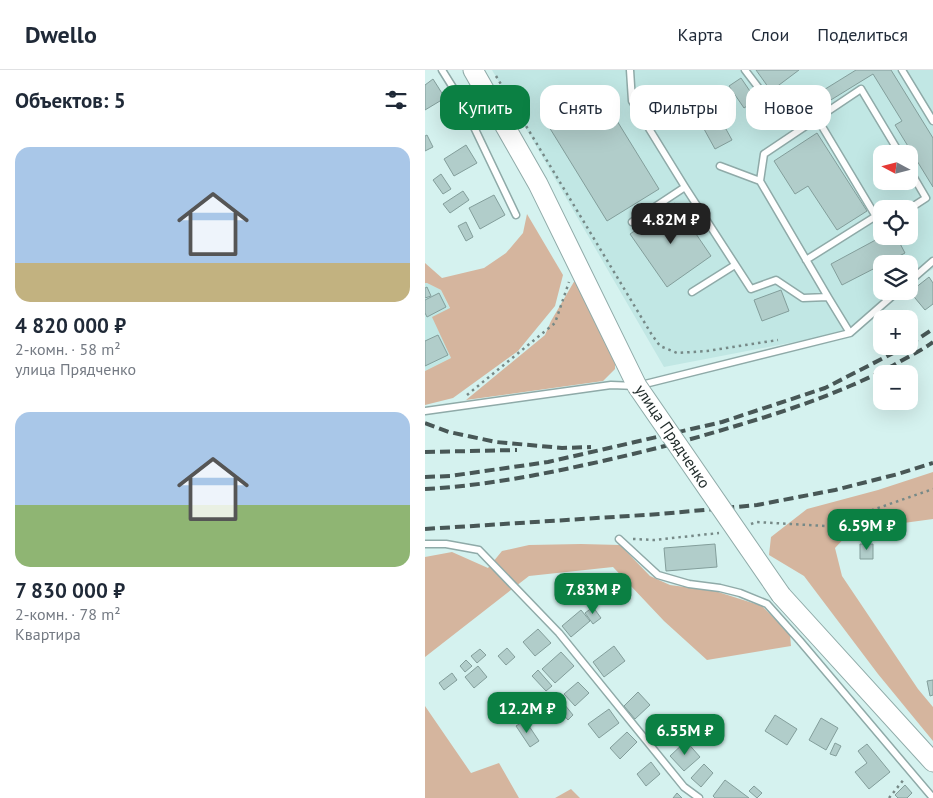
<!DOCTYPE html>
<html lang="ru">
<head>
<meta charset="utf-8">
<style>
  :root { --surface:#fff; --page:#f2f2f3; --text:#1f2937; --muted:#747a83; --line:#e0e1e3; --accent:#0b8043 }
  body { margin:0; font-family:"PT Sans",sans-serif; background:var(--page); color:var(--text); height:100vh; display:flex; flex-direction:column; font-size:19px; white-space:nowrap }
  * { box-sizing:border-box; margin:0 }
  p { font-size:16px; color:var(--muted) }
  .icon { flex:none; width:28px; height:28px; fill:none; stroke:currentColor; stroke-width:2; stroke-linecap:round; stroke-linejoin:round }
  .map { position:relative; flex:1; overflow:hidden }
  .drawer { display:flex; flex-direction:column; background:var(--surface); width:425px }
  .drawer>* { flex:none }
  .top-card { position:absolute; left:15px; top:15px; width:418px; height:45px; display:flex; gap:10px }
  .needle { width:32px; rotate:277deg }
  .tools { position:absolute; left:448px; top:75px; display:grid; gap:10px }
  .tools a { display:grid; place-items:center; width:45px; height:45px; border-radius:10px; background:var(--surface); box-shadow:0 5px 20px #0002; font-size:25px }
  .price { position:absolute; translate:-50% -42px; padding:0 11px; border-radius:10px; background:var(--accent); color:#fff; font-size:16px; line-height:32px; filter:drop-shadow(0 1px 2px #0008) }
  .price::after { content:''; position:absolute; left:50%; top:30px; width:15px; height:11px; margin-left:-8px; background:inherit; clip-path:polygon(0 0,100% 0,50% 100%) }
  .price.active { background:#222; color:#fff }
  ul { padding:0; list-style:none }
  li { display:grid; align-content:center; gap:10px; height:265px; padding:0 15px }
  li span { display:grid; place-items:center; height:155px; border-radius:15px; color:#555 }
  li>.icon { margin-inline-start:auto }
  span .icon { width:90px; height:90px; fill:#fffc; stroke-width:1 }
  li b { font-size:21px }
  h2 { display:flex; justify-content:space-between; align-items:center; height:60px; padding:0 15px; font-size:21px }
  .pill { padding:0 18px; border-radius:15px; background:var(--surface); box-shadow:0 5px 20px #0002; font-size:18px; line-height:45px }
  .pill.active { background:var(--accent); color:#fff }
  header { display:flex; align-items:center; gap:30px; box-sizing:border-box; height:70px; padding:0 25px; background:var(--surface); border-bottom:1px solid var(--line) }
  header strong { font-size:24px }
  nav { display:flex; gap:28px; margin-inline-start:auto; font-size:18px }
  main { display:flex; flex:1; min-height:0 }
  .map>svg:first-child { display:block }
</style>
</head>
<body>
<header>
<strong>Dwello</strong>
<nav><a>Карта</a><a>Слои</a><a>Поделиться</a></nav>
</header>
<main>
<section class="drawer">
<h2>Объектов: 5<svg class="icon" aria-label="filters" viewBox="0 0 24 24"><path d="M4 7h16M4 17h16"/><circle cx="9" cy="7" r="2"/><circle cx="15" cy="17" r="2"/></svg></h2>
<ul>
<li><span style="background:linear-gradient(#a9c7e8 75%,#c2b280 0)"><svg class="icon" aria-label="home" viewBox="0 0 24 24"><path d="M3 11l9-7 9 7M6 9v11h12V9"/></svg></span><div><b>4 820 000 ₽</b><p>2-комн. · 58 m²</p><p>улица Прядченко</p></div></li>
<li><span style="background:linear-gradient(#a9c7e8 60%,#8fb573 0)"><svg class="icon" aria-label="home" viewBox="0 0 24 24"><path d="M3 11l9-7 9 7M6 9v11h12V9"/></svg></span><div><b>7 830 000 ₽</b><p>2-комн. · 78 m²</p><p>Квартира</p></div></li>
</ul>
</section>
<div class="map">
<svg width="508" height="728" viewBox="0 0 508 728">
  <rect width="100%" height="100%" fill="#d5f2ef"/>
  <path fill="#c1e7e4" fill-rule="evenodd" d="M67,0H508V199L484,213V194H456V221H470L422,262L239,297ZM456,84H484V111H456ZM456,139H484V166H456Z
    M0,213H2L16,220L25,239L8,247L26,288L0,301Z"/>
  <path fill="#d5b59e" d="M102,144L138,205L130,236L93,281L28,328L0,335V301L26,288L7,247L25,238L16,220L2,213H0V193L17,208L59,198L81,183L98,163Z
    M150,210L190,285V299L178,311L41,330L120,265L126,251Z
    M508,402V449L427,460L410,478L417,506L493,619L508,637V671L453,604L379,506L344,485L346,467L382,439L453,420Z
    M156,474L195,475L225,506L245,515L290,521L337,536L365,564L366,576L282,590L239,551L188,497L104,506L0,587V487L27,482L63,498L77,481L104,475Z
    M0,636L46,703L74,693L94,728H0Z
    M146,719L155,728H130Z"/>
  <path fill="#b1cdca" stroke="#839e9b" d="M331,0H374L346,21Z
    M431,0H466L508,68V117L470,55L477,51L448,4L362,57L355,47Z
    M316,8L331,30L319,38L304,16Z
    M8,9L20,28L0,40V15Z
    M173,20L234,119L182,151L121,52Z
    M285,30L307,70L290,79L268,39Z
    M392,63L442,141L412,160L383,116L370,124L349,91Z
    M2,65L8,77L0,81V66Z
    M41,75L52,93L29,106L19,89Z
    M16,104L26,119L18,124L8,110Z
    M38,121L44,130L25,143L18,134Z
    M69,125L80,145L55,159L44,138Z
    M250,133L286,186L242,217L205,164Z
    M41,152L48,167L41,171L33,156Z
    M458,166H471L480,183L459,194H456V195L417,215L406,194Z
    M504,207L508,213V234L500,240L485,222Z
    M2,217L6,226L0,228V218Z
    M356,220L364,241L337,251L329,230Z
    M14,223L21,237L2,247L0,243V230Z
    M13,265L23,285L0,296V271Z
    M290,474L292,497L241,501L239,478Z
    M435,474H448V489H435Z
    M168,537L176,548L168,554L160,543Z
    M156,540L165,551L146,567L137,556Z
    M113,559L126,573L110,586L98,572Z
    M189,576L200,591L179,607L168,592Z
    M82,578L90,587L81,595L73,586Z
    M55,579L61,585L52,593L46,586Z
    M136,582L149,596L130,613L117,599Z
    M41,590L47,596L40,602L35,596Z
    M53,596L62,607L49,618L40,607Z
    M113,600L127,616L121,621L107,606Z
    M27,603L32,610L19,620L14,613Z
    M508,610V625L505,626L502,611Z
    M153,612L164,623L150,636L139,624Z
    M213,622L225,635L210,649L199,636Z
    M135,629L148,645L143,650L129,634Z
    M184,639L194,653L174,668L163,654Z
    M350,645L372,659L362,675L340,661Z
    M236,646L247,658L231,671L221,659Z
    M396,648L413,658L401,680L384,670Z
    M100,650L114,671L105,677L91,656Z
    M202,662L212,672L195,689L185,678Z
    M261,671L275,687L259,701L245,686Z
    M410,673L416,676L411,686L405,684Z
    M442,674L465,702L444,719L430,702L442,693L433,681Z
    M226,692L235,704L221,716L212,704Z
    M279,694L288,703L276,717L266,708Z
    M300,710L324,728H290L288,726Z
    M480,715L487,723L482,728H473L470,725Z
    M329,716L337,723L332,728L324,721Z
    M252,723L257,728H248Z"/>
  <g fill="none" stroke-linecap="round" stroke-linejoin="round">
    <g stroke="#8faaa8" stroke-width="9">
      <path id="service" d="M17,0L37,32L91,145
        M205,0L207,31L260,117L326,219L351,210L378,228L403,227L425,263
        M320,0L336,21
        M477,0L508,51
        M392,48L456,155
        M295,96L335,111L403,227
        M484,99L501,128L484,139
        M335,111L339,84L436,19L475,84
        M207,152L260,117
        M381,190L451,146
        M484,212L508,191
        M267,222L310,195
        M0,341L186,315L212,316L425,263L473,221
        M194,469L233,505L264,514L295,518L315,523L342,534L375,571L508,728
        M0,474H21L54,480L134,563L259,717L274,728"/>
    </g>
    <g stroke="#8faaa8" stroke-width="21">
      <path id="primary" d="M48,0L113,114L212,316
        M356,525L508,692"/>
    </g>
    <path stroke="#768987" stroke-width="2.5" stroke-dasharray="2.5 4" stroke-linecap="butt" d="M71,6L227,265L235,276L252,283L282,281L353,270
      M42,325L130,253L144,212
      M326,454L331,452L401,456L508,419
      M208,469L229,470L294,463
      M464,728L480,708"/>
    <use href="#service" stroke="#fff" stroke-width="6"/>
    <use href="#primary" stroke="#fff" stroke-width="19"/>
    <path stroke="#485756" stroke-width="4" stroke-dasharray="10 5" stroke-linecap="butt" d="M484,275L508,259
      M0,353L24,362L71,372L137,378L166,377
      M0,382L92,380
      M0,407L25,406L123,392L297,352L400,318L482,276
      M0,419C55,416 110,406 164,394C215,383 265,370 314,355C368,339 420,321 469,295C482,287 496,281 508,272
      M0,459L235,444L332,435L410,420L473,404L508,393"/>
    <g stroke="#8faaa8" stroke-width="21" stroke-linecap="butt">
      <path id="primary-bridge" d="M212,316L356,525"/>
    </g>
    <use href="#primary-bridge" stroke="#fff" stroke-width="19"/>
  </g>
  <g text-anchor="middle" stroke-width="4.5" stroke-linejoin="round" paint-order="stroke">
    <g font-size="16" fill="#1f2a29" stroke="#fff">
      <text transform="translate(248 366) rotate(56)" y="6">улица Прядченко</text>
    </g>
  </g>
</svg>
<div class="tools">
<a><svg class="needle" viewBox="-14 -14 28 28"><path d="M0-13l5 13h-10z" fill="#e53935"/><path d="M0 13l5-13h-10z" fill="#747a83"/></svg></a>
<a><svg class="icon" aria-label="locate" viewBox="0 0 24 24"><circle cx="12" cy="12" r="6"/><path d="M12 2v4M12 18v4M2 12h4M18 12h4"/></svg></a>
<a><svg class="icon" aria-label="layers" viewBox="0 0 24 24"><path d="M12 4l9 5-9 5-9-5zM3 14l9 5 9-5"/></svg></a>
<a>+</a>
<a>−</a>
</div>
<b class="price active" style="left:246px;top:175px">4.82M ₽</b>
<b class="price" style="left:442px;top:481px">6.59M ₽</b>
<b class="price" style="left:168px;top:545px">7.83M ₽</b>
<b class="price" style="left:102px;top:664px">12.2M ₽</b>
<b class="price" style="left:260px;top:686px">6.55M ₽</b>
<div class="top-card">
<a class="pill active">Купить</a>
<a class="pill">Снять</a>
<a class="pill">Фильтры</a>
<a class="pill">Новое</a>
</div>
</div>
</main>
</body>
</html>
